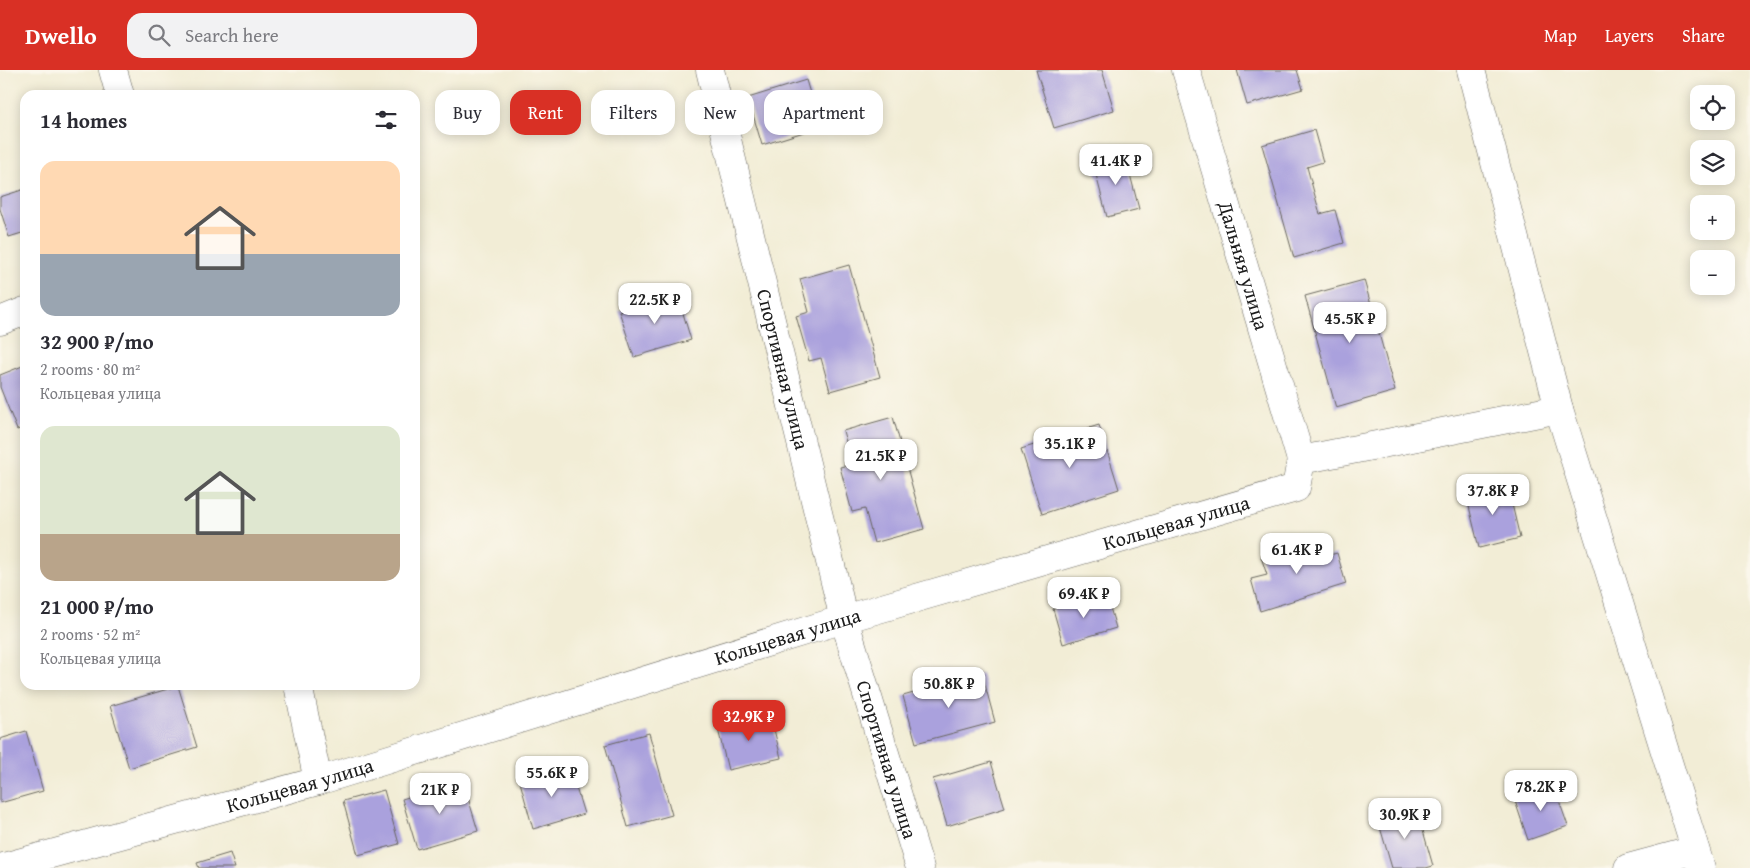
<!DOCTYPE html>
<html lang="en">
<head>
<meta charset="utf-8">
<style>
  :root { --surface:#fff; --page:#f2f2f3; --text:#2b2b33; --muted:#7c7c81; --accent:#d93025 }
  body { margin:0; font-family:"Gentium Book Plus",serif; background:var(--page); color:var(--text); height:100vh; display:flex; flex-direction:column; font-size:19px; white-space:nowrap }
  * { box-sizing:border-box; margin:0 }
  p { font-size:16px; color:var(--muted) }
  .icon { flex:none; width:28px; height:28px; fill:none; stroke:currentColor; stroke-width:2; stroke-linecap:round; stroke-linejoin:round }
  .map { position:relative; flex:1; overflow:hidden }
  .side { position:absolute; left:20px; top:20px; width:400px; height:600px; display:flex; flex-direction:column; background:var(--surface); border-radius:15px; box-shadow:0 2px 12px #0003 }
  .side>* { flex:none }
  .top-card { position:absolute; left:435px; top:20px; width:475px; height:45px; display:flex; gap:10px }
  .controls { position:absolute; left:1690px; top:15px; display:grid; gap:10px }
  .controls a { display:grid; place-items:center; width:45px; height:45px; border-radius:10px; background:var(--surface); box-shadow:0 2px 12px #0003; font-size:25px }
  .price { position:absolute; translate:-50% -42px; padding:0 11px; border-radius:10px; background:#fff; color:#222; font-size:16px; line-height:32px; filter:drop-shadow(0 1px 2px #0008) }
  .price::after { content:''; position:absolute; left:50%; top:30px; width:15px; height:11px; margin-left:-8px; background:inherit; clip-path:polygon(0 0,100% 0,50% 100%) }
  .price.selected { background:var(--accent); color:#fff }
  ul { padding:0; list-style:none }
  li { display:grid; align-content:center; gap:10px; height:265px; padding:0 20px }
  li span { display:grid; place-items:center; height:155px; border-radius:15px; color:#555 }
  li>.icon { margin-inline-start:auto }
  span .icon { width:90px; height:90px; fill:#fffc; stroke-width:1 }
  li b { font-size:21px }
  h2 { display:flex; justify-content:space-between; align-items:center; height:60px; padding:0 20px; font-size:21px }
  .tag { padding:0 18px; border-radius:15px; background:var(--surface); box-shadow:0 2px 12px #0003; font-size:18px; line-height:45px }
  .tag.selected { background:var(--accent); color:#fff }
  header { display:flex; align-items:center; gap:30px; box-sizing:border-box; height:70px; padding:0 25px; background:var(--accent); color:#fff }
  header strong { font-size:24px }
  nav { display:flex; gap:28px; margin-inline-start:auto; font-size:18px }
  .search { width:350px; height:45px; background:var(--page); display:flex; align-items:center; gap:12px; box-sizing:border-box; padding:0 18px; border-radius:15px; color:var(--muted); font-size:19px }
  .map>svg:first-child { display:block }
</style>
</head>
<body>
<header>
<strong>Dwello</strong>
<div class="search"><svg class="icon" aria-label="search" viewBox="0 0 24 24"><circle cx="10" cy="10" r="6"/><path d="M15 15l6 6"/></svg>Search here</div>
<nav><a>Map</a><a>Layers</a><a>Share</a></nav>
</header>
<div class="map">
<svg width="1750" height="798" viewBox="0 0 1750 798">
  <rect width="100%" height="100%" fill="#fbf7ec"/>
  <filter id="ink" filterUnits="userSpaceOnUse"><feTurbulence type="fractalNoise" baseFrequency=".02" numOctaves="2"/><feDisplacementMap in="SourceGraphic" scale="10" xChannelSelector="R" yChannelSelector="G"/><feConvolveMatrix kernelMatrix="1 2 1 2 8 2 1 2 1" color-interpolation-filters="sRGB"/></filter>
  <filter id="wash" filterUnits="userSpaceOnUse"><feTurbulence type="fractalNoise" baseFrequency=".0096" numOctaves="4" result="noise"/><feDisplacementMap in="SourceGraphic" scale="20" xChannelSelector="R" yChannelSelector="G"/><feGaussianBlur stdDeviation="1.12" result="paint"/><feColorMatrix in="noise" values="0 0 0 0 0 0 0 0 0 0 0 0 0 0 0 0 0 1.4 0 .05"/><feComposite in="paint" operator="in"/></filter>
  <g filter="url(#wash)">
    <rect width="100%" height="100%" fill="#f2edd6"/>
    <g id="blocks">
      <path fill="#aaa1dd" d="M1036,0H1102L1114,40L1054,58Z
        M1237,0H1297L1303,19L1247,35Z
        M806,10L820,57L762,75L748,28Z
        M1314,60L1323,92L1307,97L1320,144L1335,140L1344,173L1294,188L1262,75Z
        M1125,85L1139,139L1107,147L1093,93Z
        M25,119V162L9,167L0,139V127Z
        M849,195L880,307L830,321L821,288L809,291L796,246L809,242L800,209Z
        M1364,210L1395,321L1336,338L1305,226Z
        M677,223L691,270L634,287L619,241Z
        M25,295V357L17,360L0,317V305Z
        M893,347L924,459L874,473L865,439L852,442L840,397L852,394L843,361Z
        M1099,355L1119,419L1042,444L1021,379Z
        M1507,413L1520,468L1479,478L1466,424Z
        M1317,470L1322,487L1337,483L1346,514L1260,541L1251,509L1267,505L1261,487Z
        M1106,524L1116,558L1063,574L1053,539Z
        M982,604L995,652L916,673L903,626Z
        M178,616L197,677L129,698L110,636Z
        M770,643L781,688L728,700L717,655Z
        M26,661L43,721L0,733V669Z
        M649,663L672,745L628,757L605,675Z
        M991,692L1005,738L947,756L933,709Z
        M570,698L584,744L533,759L520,712Z
        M463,711L478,761L417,779L402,729Z
        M1553,714L1568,756L1528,770L1514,728Z
        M384,720L399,774L358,785L343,731Z
        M1416,736L1433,796L1426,798H1392L1377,747Z
        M230,783L235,798H199L197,793Z"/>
    </g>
  </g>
  <g filter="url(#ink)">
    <use href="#blocks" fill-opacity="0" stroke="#67655d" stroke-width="1"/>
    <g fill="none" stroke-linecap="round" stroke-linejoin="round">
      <g stroke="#67655d" stroke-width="29">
        <g id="minor">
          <path d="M113,0L120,25"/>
          <path id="s1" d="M710,0L844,549L920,798"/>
          <path id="s2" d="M1186,0L1301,390"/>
          <path d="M1471,0L1559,339L1701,798"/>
          <path d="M0,251L25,241"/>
          <path d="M298,615L318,711"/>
          <path id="s3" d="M0,798L318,711L844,549L1296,418L1301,390L1559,339"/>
          <path d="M1628,798L1695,780"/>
        </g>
      </g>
      <use href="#minor" stroke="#fff" stroke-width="28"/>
    </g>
  </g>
  <g text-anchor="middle" stroke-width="4" stroke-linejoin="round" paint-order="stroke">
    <g font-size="20" fill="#1c1c1c" stroke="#fbf7ec">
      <text dy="7" stroke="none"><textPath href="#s2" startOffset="204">Дальняя улица</textPath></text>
      <text dy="7" stroke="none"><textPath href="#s1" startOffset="308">Спортивная улица</textPath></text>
      <text dy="7" stroke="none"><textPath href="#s3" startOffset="1226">Кольцевая улица</textPath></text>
      <text dy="7" stroke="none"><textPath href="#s3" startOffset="821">Кольцевая улица</textPath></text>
      <text dy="7" stroke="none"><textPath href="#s1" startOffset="712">Спортивная улица</textPath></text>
      <text dy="7" stroke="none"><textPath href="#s3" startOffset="311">Кольцевая улица</textPath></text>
    </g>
  </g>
</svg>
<div class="controls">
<a><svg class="icon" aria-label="locate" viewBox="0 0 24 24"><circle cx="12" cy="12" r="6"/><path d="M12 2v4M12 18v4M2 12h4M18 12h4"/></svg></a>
<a><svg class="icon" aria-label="layers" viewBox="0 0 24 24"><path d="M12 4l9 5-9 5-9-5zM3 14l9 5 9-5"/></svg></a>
<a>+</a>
<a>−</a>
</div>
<b class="price" style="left:1116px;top:116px">41.4K ₽</b>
<b class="price" style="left:655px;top:255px">22.5K ₽</b>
<b class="price" style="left:1350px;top:274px">45.5K ₽</b>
<b class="price" style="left:1070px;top:399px">35.1K ₽</b>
<b class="price" style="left:881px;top:411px">21.5K ₽</b>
<b class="price" style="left:1493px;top:446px">37.8K ₽</b>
<b class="price" style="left:1297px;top:505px">61.4K ₽</b>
<b class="price" style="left:1084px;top:549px">69.4K ₽</b>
<b class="price" style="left:949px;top:639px">50.8K ₽</b>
<b class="price selected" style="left:749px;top:672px">32.9K ₽</b>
<b class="price" style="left:552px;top:728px">55.6K ₽</b>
<b class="price" style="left:1541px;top:742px">78.2K ₽</b>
<b class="price" style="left:440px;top:745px">21K ₽</b>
<b class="price" style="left:1405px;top:770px">30.9K ₽</b>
<div class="top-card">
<a class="tag">Buy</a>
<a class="tag selected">Rent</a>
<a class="tag">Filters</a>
<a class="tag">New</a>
<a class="tag">Apartment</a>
</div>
<section class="side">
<h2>14 homes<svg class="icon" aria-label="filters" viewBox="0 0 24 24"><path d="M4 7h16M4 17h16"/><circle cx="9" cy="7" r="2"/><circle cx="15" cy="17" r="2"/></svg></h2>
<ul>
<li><span style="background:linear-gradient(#ffd9b3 60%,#9aa5b1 0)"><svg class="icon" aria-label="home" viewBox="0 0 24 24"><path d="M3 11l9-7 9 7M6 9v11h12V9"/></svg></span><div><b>32 900 ₽/mo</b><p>2 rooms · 80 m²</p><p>Кольцевая улица</p></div></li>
<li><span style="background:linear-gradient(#dfe7d0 70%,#b9a48a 0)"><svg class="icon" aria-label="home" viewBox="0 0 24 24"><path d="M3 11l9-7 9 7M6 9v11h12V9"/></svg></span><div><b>21 000 ₽/mo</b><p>2 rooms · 52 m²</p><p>Кольцевая улица</p></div></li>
</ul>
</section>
</div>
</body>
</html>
